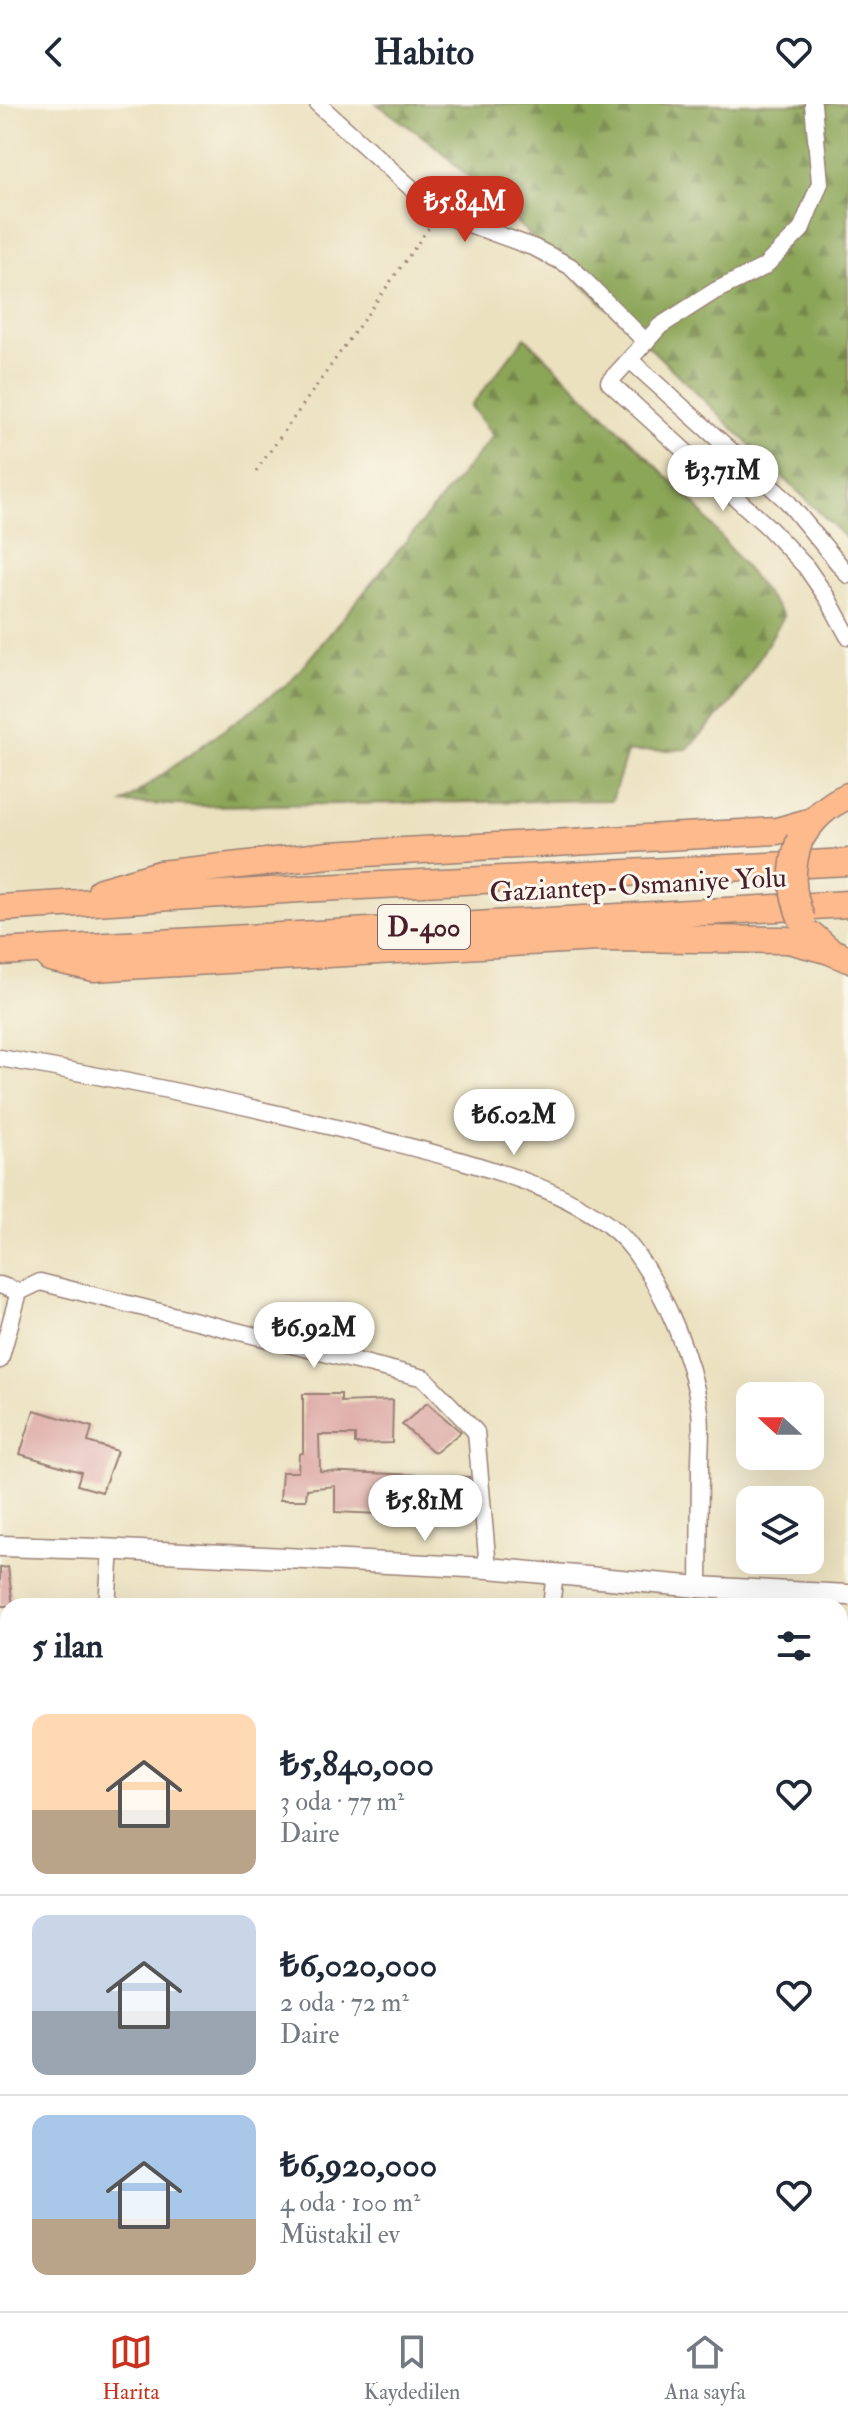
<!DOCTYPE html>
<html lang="tr">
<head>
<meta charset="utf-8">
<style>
  :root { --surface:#fff; --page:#f2f2f3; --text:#1f2937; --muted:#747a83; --line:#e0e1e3; --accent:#c8321e }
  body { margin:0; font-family:"IM FELL Double Pica",serif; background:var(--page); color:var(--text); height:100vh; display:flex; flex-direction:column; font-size:30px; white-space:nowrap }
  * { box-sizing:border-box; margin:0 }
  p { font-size:26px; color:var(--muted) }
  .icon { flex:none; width:44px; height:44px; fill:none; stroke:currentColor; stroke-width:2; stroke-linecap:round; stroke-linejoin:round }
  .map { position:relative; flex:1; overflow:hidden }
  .sheet { position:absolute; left:0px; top:1494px; width:848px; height:714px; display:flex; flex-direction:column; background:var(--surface); border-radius:24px 24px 0 0; box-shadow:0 8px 32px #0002 }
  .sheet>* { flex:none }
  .needle { width:52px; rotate:291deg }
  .fabs { position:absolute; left:736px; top:1278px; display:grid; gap:16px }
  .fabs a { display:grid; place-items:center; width:88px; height:88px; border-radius:16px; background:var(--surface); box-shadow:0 8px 32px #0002; font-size:40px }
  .price { position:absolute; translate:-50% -68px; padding:0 18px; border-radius:28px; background:#fff; color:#222; font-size:26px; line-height:52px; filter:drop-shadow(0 2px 4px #0008) }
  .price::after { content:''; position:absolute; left:50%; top:48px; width:24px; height:18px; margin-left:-12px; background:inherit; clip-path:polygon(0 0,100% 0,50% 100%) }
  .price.active { background:var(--accent); color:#fff }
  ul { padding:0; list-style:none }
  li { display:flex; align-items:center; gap:24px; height:200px; padding:0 32px }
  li+li { border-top:2px solid var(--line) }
  li span { display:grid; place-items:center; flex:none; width:224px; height:160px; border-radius:16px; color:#555 }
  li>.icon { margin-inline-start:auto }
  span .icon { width:96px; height:96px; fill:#fffc; stroke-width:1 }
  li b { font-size:34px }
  h2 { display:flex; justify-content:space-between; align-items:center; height:96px; padding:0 32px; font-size:34px }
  header { display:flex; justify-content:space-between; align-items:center; height:104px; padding:0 32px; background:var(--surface); font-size:36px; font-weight:800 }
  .dock { display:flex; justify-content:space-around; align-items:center; height:112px; border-top:2px solid var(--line); background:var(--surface); font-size:22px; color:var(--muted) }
  .dock a { display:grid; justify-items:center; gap:4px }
  .dock .active { color:var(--accent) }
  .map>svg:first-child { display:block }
</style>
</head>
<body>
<header><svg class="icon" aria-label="back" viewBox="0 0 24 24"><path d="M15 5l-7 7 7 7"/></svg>Habito<svg class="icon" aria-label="heart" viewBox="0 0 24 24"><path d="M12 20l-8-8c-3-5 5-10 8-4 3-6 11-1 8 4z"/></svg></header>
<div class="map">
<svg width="848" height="2207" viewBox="0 0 848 2207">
  <defs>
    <pattern id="forest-firs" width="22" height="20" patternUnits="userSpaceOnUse" patternTransform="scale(2)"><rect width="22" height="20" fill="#8ca659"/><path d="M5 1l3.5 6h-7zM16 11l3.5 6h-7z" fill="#74874a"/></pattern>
  </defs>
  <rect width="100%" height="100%" fill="#fbf7ec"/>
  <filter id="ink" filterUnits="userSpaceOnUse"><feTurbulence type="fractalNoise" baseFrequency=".0125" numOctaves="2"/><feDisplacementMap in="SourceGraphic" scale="16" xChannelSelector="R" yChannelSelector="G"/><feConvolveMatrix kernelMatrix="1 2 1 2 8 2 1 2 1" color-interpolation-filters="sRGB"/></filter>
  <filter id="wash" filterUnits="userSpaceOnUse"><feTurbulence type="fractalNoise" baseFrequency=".006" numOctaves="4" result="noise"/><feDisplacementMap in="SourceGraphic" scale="32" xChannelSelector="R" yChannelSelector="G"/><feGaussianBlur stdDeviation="1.8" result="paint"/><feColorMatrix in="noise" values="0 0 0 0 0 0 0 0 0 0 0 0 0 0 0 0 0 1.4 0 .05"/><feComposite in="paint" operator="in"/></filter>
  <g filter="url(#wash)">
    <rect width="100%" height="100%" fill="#ebe1bf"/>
    <path fill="url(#forest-firs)" stroke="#6b6242" stroke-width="2" d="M377,0H848V436L643,237L433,40Z
      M525,233L694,399L784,512L734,596L687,645L627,648L612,696L202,702L123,699L290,578L493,332L471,302Z"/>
    <g id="blocks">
      <path fill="#dba5a2" d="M303,1290H341V1298L393,1296L392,1339L355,1340V1331H319L320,1367L469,1373L471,1414L335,1408V1382L307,1385L306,1396H280L282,1368H298L299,1350L303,1349Z
        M427,1299L461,1328L435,1349L402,1321Z
        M34,1306L92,1323L88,1338L117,1347L102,1388L77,1381L81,1368L20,1350Z
        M8,1463L13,1502H0V1464Z"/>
    </g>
  </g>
  <g filter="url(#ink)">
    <use href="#blocks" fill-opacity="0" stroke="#9a8075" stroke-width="2"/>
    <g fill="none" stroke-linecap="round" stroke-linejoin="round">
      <g stroke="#9a8075" stroke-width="19">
        <path id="minor" d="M318,0L439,109L535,144L570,162L646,238
          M813,0L820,79L801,126L764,163L715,187L660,222L609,278L768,423L806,463L828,495L848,532
          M630,256L787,397L848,471
          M0,954C125,976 249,1001 372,1033C446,1053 587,1082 634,1147C666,1191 692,1253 700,1307C702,1325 700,1344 700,1362C700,1402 699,1442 699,1483
          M0,1181L19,1188L40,1178L424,1274L476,1328L488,1464
          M0,1256L19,1188
          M107,1502L111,1445
          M551,1502L555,1470
          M0,1608L8,1606
          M0,1728L8,1732
          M840,1759H848
          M0,1854L8,1840
          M0,1869L8,1874
          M840,1892H848
          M840,1980L848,1964
          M0,2028L8,2033
          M0,2123L8,2109
          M840,2152L848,2136
          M588,2200L601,2207
          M129,2207L133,2200
          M349,2207V2200
          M682,2207L686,2200"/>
      </g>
      <g stroke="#9a8075" stroke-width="23">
        <path id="tertiary" d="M0,1442L100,1445L488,1464L699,1483L848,1491"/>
      </g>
      <g stroke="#9a8075" stroke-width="29">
        <path id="primary" d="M801,734C813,714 827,701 848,692
          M813,832L830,847L848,855"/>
      </g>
      <g stroke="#9a8075" stroke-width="29">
        <path id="trunk" d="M101,787L160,770L329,751L777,727L812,717
          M0,804L300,785L848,758
          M0,848L848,800
          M50,854L94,864L597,834L788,836L830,847"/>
      </g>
      <path stroke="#9a8075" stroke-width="3" stroke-dasharray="2 6" stroke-linecap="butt" d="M256,367L430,122"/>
      <use href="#minor" stroke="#fff" stroke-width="16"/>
      <use href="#tertiary" stroke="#fff" stroke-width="20"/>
      <use href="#primary" stroke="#fcba8d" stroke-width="26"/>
      <use href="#trunk" stroke="#fcba8d" stroke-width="26"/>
      <g stroke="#9a8075" stroke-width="29" stroke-linecap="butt">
        <path id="primary-bridge" d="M800,735C790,764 790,787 802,816"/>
      </g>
      <use href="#primary-bridge" stroke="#fcba8d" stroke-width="26"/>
    </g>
  </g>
  <g text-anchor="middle" stroke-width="6" stroke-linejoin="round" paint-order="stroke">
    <rect fill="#fbf7ec" stroke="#7f6065" stroke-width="2" x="378" y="801" width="92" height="44" rx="6"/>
    <g font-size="26" font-weight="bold" fill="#4a1f2b">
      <text x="424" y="832">D-400</text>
    </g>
    <g font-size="28" fill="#4a1f2b" stroke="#fbf7ec">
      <text transform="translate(638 780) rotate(-3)" y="10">Gaziantep-Osmaniye Yolu</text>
    </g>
  </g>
</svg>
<div class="fabs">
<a><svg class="needle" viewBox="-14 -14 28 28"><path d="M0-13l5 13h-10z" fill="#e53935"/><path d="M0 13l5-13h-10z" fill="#747a83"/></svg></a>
<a><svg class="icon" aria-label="layers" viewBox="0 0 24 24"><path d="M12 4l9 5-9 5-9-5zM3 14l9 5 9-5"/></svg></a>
</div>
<b class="price active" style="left:465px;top:140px">₺5.84M</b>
<b class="price" style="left:723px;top:409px">₺3.71M</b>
<b class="price" style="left:514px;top:1053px">₺6.02M</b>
<b class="price" style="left:314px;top:1266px">₺6.92M</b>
<b class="price" style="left:425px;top:1439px">₺5.81M</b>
<section class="sheet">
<h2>5 ilan<svg class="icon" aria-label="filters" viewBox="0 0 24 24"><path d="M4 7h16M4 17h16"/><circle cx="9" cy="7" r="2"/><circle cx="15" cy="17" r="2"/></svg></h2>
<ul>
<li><span style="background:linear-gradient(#ffd9b3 60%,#b9a48a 0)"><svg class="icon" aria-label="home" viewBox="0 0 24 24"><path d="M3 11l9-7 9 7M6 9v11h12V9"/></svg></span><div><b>₺5,840,000</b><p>3 oda · 77 m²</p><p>Daire</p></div><svg class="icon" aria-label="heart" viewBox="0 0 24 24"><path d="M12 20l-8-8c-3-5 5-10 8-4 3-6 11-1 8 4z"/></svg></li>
<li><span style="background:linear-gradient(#c9d6e8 60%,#9aa5b1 0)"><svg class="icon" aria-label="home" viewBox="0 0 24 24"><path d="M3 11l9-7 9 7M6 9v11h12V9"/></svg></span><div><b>₺6,020,000</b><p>2 oda · 72 m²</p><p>Daire</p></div><svg class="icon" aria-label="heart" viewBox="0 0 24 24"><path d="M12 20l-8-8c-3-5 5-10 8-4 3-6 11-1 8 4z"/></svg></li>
<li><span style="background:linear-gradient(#a9c7e8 65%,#b9a48a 0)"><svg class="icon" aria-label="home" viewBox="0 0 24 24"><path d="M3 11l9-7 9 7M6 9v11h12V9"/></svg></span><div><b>₺6,920,000</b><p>4 oda · 100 m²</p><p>Müstakil ev</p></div><svg class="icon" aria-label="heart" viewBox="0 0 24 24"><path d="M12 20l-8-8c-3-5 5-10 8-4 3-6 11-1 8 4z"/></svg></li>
</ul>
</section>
</div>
<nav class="dock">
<a class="active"><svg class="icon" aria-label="map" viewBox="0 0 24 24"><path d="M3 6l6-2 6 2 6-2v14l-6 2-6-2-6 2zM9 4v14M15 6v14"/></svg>Harita</a>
<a><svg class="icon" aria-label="saved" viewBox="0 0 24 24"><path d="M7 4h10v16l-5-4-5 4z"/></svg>Kaydedilen</a>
<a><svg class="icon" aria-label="home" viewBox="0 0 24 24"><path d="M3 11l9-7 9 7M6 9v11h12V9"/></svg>Ana sayfa</a>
</nav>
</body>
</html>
